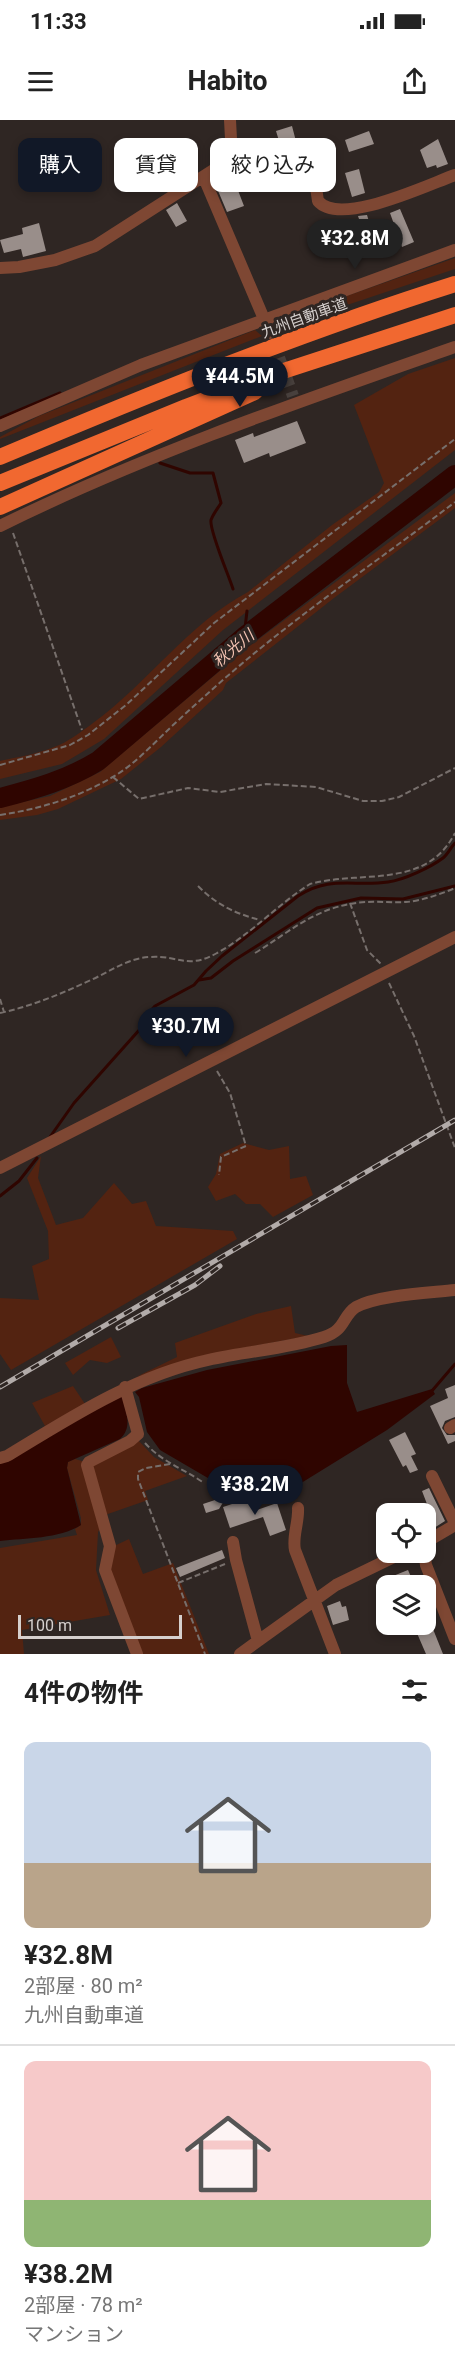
<!DOCTYPE html>
<html lang="ja">
<head>
<meta charset="utf-8">
<style>
  :root { --surface:#fff; --page:#f6f6f6; --text:#222; --muted:#767676; --line:#e0e0e0; --accent:#111827 }
  body { margin:0; font-family:Roboto,"Noto Sans JP",sans-serif; background:var(--page); color:var(--text); height:100vh; display:flex; flex-direction:column; font-size:22px; white-space:nowrap }
  * { box-sizing:border-box; margin:0 }
  p { font-size:20px; color:var(--muted) }
  .icon { flex:none; width:33px; height:33px; fill:none; stroke:currentColor; stroke-width:2; stroke-linecap:round; stroke-linejoin:round }
  .map { position:relative; height:1534px; overflow:hidden }
  .drawer { display:flex; flex-direction:column; background:var(--surface); flex:1 }
  .drawer>* { flex:none }
  .guide { position:absolute; left:18px; top:18px; width:420px; height:54px; display:flex; gap:12px }
  .controls { position:absolute; left:376px; top:1383px; display:grid; gap:12px }
  .controls a { display:grid; place-items:center; width:60px; height:60px; border-radius:12px; background:var(--surface); box-shadow:0 3px 9px #0003; font-size:30px }
  .scale { position:absolute; left:18px; bottom:15px; width:164px; box-sizing:border-box; padding-left:6px; border:3px solid #d6d0ce; border-top:0; font-size:16px; line-height:21px; white-space:nowrap; color:#d6d0ce; -webkit-text-stroke:4px #2f2623; paint-order:stroke }
  .price { position:absolute; translate:-50% -51px; padding:0 14px; border-radius:21px; background:var(--accent); color:#fff; font-size:20px; line-height:39px; filter:drop-shadow(0 2px 3px #0008) }
  .price::after { content:''; position:absolute; left:50%; top:36px; width:18px; height:14px; margin-left:-9px; background:inherit; clip-path:polygon(0 0,100% 0,50% 100%) }
  .price.active { background:#222; color:#fff }
  ul { padding:0; list-style:none }
  li { display:grid; align-content:center; gap:12px; height:318px; padding:0 24px }
  li+li { border-top:2px solid var(--line) }
  li span { display:grid; place-items:center; height:186px; border-radius:12px; color:#555 }
  li>.icon { margin-inline-start:auto }
  span .icon { width:108px; height:108px; fill:#fffc; stroke-width:1 }
  li b { font-size:26px }
  h2 { display:flex; justify-content:space-between; align-items:center; height:72px; padding:0 24px; font-size:26px }
  .pill { padding:0 21px; border-radius:12px; background:var(--surface); box-shadow:0 3px 9px #0003; font-size:21px; line-height:54px }
  .pill.active { background:var(--accent); color:#fff }
  .status { display:flex; justify-content:space-between; align-items:center; height:42px; padding:0 30px; background:var(--surface); direction:ltr }
  .status svg { height:16px; fill:currentColor }
  header { display:flex; justify-content:space-between; align-items:center; height:78px; padding:0 24px; background:var(--surface); font-size:27px; font-weight:700 }
  .map>svg:first-child { display:block }
</style>
</head>
<body>
<div class="status"><b>11:33</b><svg viewBox="0 0 49 12"><path d="M0 12V9h3v3zM5 12V6h3v6zM10 12V3h3v9zM15 12V0h3v12zM26 1h20v11H26zM47 4h2v5h-2z"/></svg></div>
<header><svg class="icon" aria-label="menu" viewBox="0 0 24 24"><path d="M4 6h16M4 12h16M4 18h16"/></svg>Habito<svg class="icon" aria-label="share" viewBox="0 0 24 24"><path d="M12 15V3M7 8l5-5 5 5M5 13v7h14v-7"/></svg></header>
<div class="map">
<svg width="455" height="1534" viewBox="0 0 455 1534">
  <rect width="100%" height="100%" fill="#2f2623"/>
  <path fill="#532311" d="M455,138V149L278,208L284,198Z
    M255,210L262,216L0,319V317L39,296Z
    M455,238V330L223,510L104,619L62,644L0,659V641C18,637 37,634 54,627C68,622 81,612 93,603C147,564 189,503 248,472L332,405L379,372L384,363L354,285L408,254Z
    M455,373V388L334,478L226,563L223,570L161,627L121,659L58,689L37,695L0,700V687L50,676L100,652L247,528Z
    M243,1023L269,1030L289,1026L290,1059L306,1056L313,1075L273,1097L260,1084H246L235,1074L216,1081L208,1067L216,1054L220,1034Z
    M41,1036L38,1058L56,1105L83,1098L114,1063L132,1084L146,1081L156,1106L233,1111L237,1119L11,1250L0,1234V1178L39,1180L32,1146L49,1139L48,1111L27,1058Z
    M291,1186L295,1213L308,1216L206,1235L136,1257L177,1237L175,1223L256,1194Z
    M111,1217L121,1237L107,1243L90,1240L73,1255L65,1243Z
    M73,1266L85,1284L45,1306L32,1283Z
    M138,1320L154,1337L187,1356L145,1371L148,1380L105,1395L91,1345Z
    M75,1339L82,1341L101,1407L98,1412L96,1450L110,1495L22,1510L24,1534H0V1428L77,1415L75,1409L81,1405V1398L67,1348L68,1342Z
    M129,1419L143,1454L173,1443L209,1534H143L109,1449L114,1426Z"/>
  <path fill="#2f0500" d="M347,1225V1263L357,1292L432,1269L435,1274L387,1310L285,1373L237,1375L160,1330L147,1312L139,1277L135,1272L142,1268L207,1250L331,1226Z
    M118,1277H122C126,1292 133,1307 120,1319L68,1342L67,1348L81,1405C59,1419 25,1418 0,1421V1343Z"/>
  <g fill="none" stroke-linecap="round" stroke-linejoin="round">
    <path stroke="#2f0500" stroke-width="3" d="M0,298L60,273
      M160,343L190,353H213L221,383C218,388 213,394 211,400C209,410 229,456 233,469
      M244,517L247,491
      M199,860L211,858L233,841L317,788L361,778L403,779L455,766
      M50,1017L74,983L141,908L148,894L155,886L194,865L206,851L222,836L298,776C330,755 354,767 388,762C404,760 431,747 443,738C448,734 451,727 455,723
      M0,1076L19,1061L37,1038
      M431,1272L455,1244"/>
    <path stroke="#2f0500" stroke-width="20" d="M0,678C35,669 67,660 98,641L244,517L455,355"/>
  </g>
  <path fill="#998e8a" d="M292,6L298,29L283,34L276,11Z
    M369,11L374,24L349,32L345,20Z
    M438,19L448,44L437,48L436,45L427,48L420,30Z
    M359,49L365,73L352,77L345,53Z
    M234,60L244,86L227,92L216,66Z
    M177,83L187,101L176,107L166,90Z
    M400,89L414,122L402,127L390,93Z
    M367,95L371,108L368,109L375,129L365,133L356,100L359,99L358,96Z
    M39,103L46,131L23,137L21,129L4,133L0,120L23,114L22,108Z
    M297,301L306,323L270,337L269,333L244,343L235,320L253,313L254,317Z
    M455,1265V1297L445,1301L442,1308L447,1315H455V1321L448,1324L430,1286L448,1278L445,1269Z
    M405,1312L416,1334L411,1336L418,1350L410,1353L406,1345L403,1347L389,1320Z
    M429,1368L445,1401L434,1408L424,1388L427,1384L422,1371Z
    M227,1376L219,1389L206,1393L203,1384Z
    M250,1378L254,1391L277,1383L286,1410L270,1416L263,1397L230,1408L223,1387Z
    M222,1430L225,1438L180,1457L176,1448Z
    M408,1450L415,1466H397L393,1456Z
    M340,1481L342,1487L346,1486L349,1500L333,1505L327,1486Z
    M413,1504H431L443,1534H426Z"/>
  <g fill="none" stroke-linecap="round" stroke-linejoin="round">
    <path stroke="#48403d" stroke-width="12" stroke-dasharray="12 6" stroke-linecap="butt" d="M273,221L293,276"/>
    <path stroke="#776f6c" stroke-width="2" stroke-dasharray="6 3" stroke-linecap="butt" d="M13,413L82,610
      M0,645L70,625L88,615L126,585L214,503L455,319
      M113,657L139,679L188,668L220,672L266,664L316,667L363,681H382L399,677L455,648
      M0,695C39,689 77,678 111,658C133,646 152,625 170,608C200,580 230,553 262,527C325,476 391,431 455,382
      M198,766C217,785 234,793 260,800
      M350,783L367,830L381,844
      M255,833C288,813 311,791 350,784C368,780 387,783 406,782C421,781 441,774 455,768
      M389,863L414,916L455,1028
      M0,879L4,892
      M0,893C32,886 61,874 91,860C111,851 128,838 150,837C179,835 187,850 217,833C249,816 278,784 310,764C361,750 426,770 455,713
      M217,951L230,973L246,1026L221,1037L219,1055
      M145,1323C162,1342 184,1349 204,1363
      M170,1344L146,1348L138,1352V1359L205,1534
      M178,1463L225,1444"/>
    <path stroke="#7e4733" stroke-width="12" d="M230,0L232,38C236,43 241,48 247,50C263,53 295,38 311,33L318,81C340,107 427,65 455,55
      M204,58L270,213
      M0,148L19,147L55,140L95,126L232,38
      M0,306L141,245L455,130
      M0,406C146,334 301,281 455,227
      M0,1048L455,817
      M125,1267L138,1314L130,1321L89,1342L87,1345L110,1426L105,1450L137,1534
      M450,1308L455,1305
      M0,1338L7,1336C71,1297 134,1256 208,1240C247,1231 286,1229 324,1217C346,1210 342,1196 356,1187C378,1175 429,1173 455,1170
      M432,1356L455,1403
      M298,1388C299,1402 292,1417 295,1430L335,1534
      M233,1422L236,1440L258,1521
      M426,1422L455,1405
      M424,1432L426,1445L455,1519
      M240,1534L336,1465L404,1432"/>
    <path stroke="#f16830" stroke-width="16" d="M0,337C149,274 300,213 455,164
      M0,363L186,287L265,257L455,195
      M0,387L255,272"/>
    <g stroke="#b2aba9" stroke-width="5">
      <path id="rail" d="M118,1208L195,1165L220,1146
        M0,1267L455,1000"/>
    </g>
    <use href="#rail" stroke="#2f2623" stroke-width="3" stroke-dasharray="9" stroke-linecap="butt"/>
  </g>
  <g text-anchor="middle" stroke-width="6" stroke-linejoin="round" paint-order="stroke">
    <g font-size="15" fill="#d6d0ce" stroke="#2f2623">
      <text transform="translate(304 198) rotate(-20)" y="5">九州自動車道</text>
    </g>
    <g font-size="16" font-style="italic" fill="#f4c3b2" stroke="#2f2623">
      <text transform="translate(233 528) rotate(-40)" y="6">秋光川</text>
    </g>
  </g>
</svg>
<div class="controls">
<a><svg class="icon" aria-label="locate" viewBox="0 0 24 24"><circle cx="12" cy="12" r="6"/><path d="M12 2v4M12 18v4M2 12h4M18 12h4"/></svg></a>
<a><svg class="icon" aria-label="layers" viewBox="0 0 24 24"><path d="M12 4l9 5-9 5-9-5zM3 14l9 5 9-5"/></svg></a>
</div>
<div class="scale">100 m</div>
<b class="price active" style="left:355px;top:150px">¥32.8M</b>
<b class="price" style="left:240px;top:288px">¥44.5M</b>
<b class="price" style="left:186px;top:938px">¥30.7M</b>
<b class="price" style="left:255px;top:1396px">¥38.2M</b>
<div class="guide">
<a class="pill active">購入</a>
<a class="pill">賃貸</a>
<a class="pill">絞り込み</a>
</div>
</div>
<section class="drawer">
<h2>4件の物件<svg class="icon" aria-label="filters" viewBox="0 0 24 24"><path d="M4 7h16M4 17h16"/><circle cx="9" cy="7" r="2"/><circle cx="15" cy="17" r="2"/></svg></h2>
<ul>
<li><span style="background:linear-gradient(#c9d6e8 65%,#b9a48a 0)"><svg class="icon" aria-label="home" viewBox="0 0 24 24"><path d="M3 11l9-7 9 7M6 9v11h12V9"/></svg></span><div><b>¥32.8M</b><p>2部屋 · 80 m²</p><p>九州自動車道</p></div></li>
<li><span style="background:linear-gradient(#f6c9c9 75%,#8fb573 0)"><svg class="icon" aria-label="home" viewBox="0 0 24 24"><path d="M3 11l9-7 9 7M6 9v11h12V9"/></svg></span><div><b>¥38.2M</b><p>2部屋 · 78 m²</p><p>マンション</p></div></li>
</ul>
</section>
</body>
</html>
